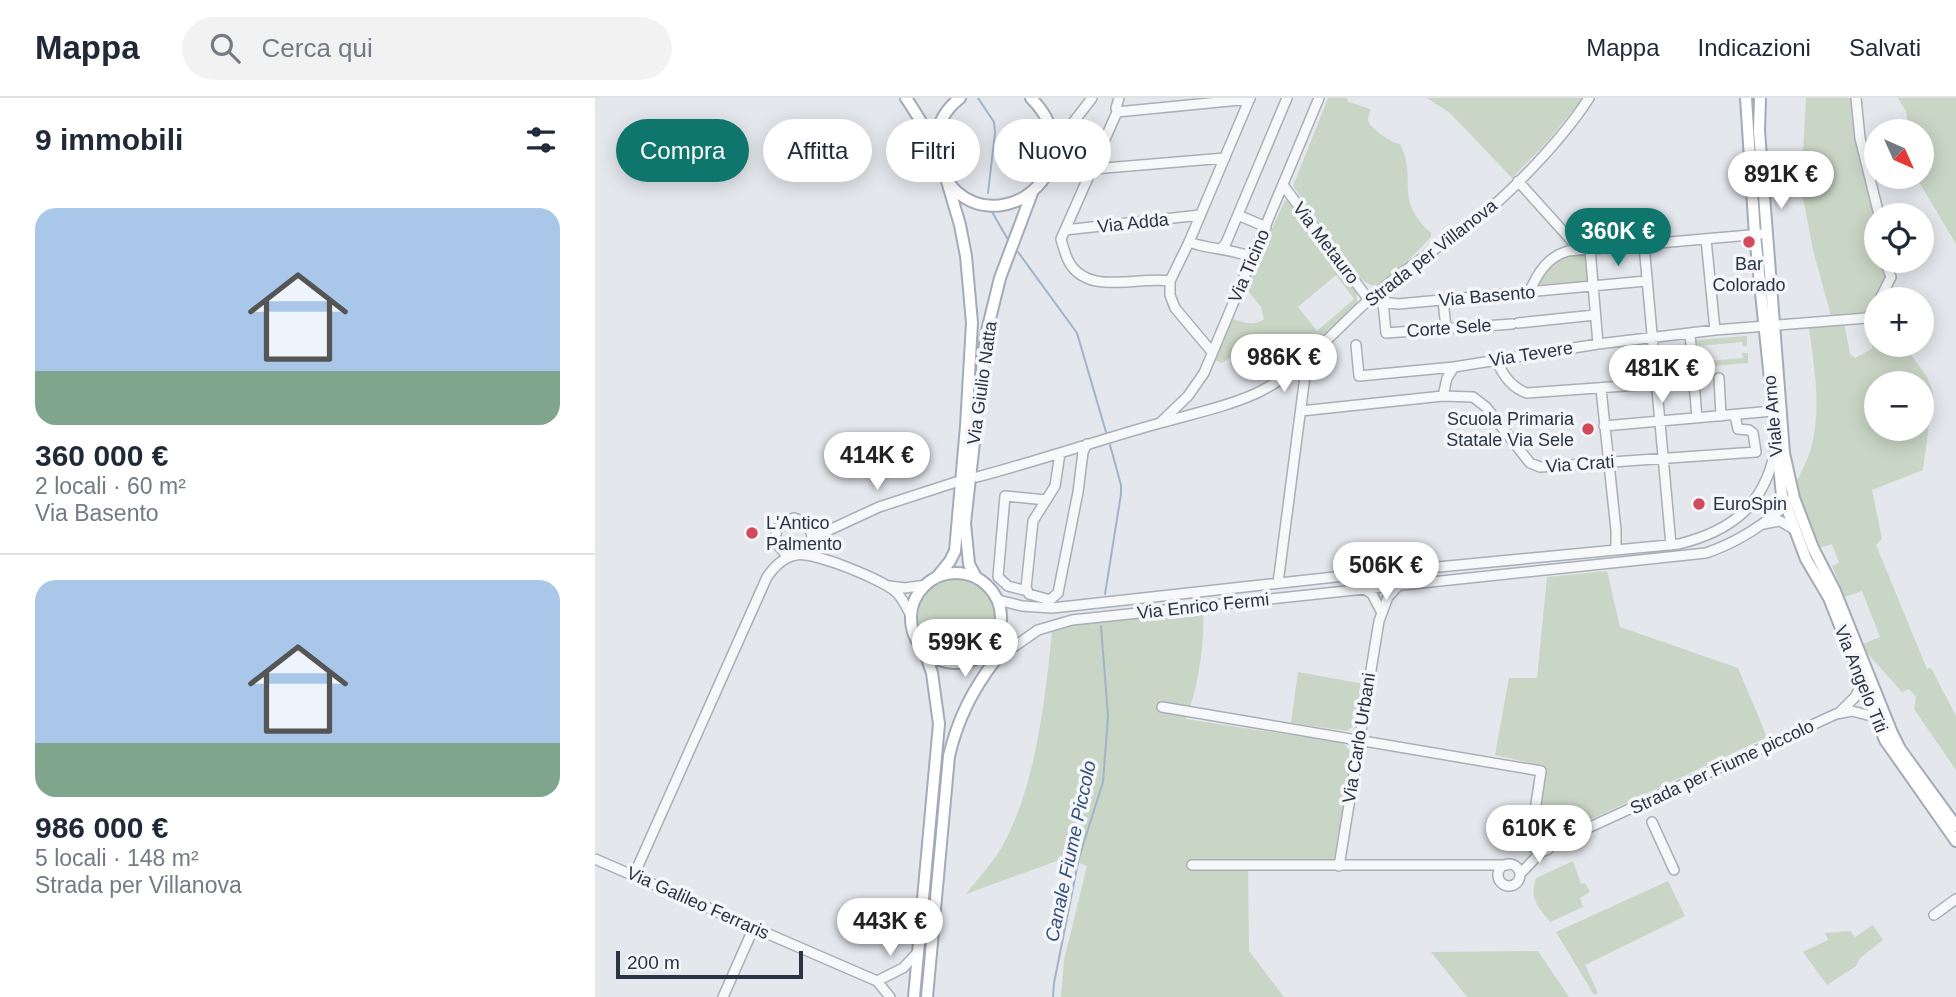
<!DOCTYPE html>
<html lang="it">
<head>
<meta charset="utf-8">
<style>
  :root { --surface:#fff; --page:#f2f2f3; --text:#1f2937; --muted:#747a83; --line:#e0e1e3; --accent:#0f766e }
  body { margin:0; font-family:Arial,sans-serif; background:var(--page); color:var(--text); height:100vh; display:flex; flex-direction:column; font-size:26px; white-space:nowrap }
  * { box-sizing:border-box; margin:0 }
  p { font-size:23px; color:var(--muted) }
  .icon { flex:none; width:38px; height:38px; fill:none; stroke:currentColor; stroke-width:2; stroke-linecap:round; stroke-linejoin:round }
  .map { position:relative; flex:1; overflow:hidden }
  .side { display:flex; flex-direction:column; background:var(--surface); width:595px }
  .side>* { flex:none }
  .top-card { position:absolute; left:21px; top:21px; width:665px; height:63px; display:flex; gap:14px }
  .needle { width:46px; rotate:135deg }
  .buttons { position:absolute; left:1269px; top:21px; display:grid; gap:14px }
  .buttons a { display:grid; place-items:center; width:70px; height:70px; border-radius:50%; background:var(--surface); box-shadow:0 4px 18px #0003; font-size:35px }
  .scale { position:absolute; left:21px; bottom:18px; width:187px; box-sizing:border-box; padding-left:7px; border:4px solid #2b3445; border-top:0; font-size:19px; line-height:24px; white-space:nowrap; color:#2b3445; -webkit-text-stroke:5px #f4f6f9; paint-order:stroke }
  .price { position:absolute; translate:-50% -60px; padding:0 16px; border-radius:24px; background:#fff; color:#222; font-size:23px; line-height:46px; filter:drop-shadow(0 2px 4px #0008) }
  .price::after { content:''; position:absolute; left:50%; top:42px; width:21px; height:16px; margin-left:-10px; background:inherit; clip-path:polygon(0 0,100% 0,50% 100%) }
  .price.selected { background:var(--accent); color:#fff }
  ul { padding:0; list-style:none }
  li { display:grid; align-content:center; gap:14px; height:371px; padding:0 35px }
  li+li { border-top:2px solid var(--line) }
  li span { display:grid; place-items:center; height:217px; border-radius:21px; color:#555 }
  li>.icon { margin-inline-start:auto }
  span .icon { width:126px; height:126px; fill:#fffc; stroke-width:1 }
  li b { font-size:30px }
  h2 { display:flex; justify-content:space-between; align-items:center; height:84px; padding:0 35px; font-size:30px }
  .chip { padding:0 24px; border-radius:32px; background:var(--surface); box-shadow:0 4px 18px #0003; font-size:24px; line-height:63px }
  .chip.selected { background:var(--accent); color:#fff }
  header { display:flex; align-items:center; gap:42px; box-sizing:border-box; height:98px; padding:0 35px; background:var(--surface); border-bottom:2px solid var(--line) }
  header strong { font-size:33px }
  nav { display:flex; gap:38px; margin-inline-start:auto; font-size:24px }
  .search { width:490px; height:63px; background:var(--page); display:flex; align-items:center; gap:18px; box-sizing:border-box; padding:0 24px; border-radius:38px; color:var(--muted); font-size:26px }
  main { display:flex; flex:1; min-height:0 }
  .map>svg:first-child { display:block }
</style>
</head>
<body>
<header>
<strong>Mappa</strong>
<div class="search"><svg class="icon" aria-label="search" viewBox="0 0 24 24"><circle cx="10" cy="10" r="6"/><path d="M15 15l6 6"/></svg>Cerca qui</div>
<nav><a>Mappa</a><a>Indicazioni</a><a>Salvati</a></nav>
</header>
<main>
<section class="side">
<h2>9 immobili<svg class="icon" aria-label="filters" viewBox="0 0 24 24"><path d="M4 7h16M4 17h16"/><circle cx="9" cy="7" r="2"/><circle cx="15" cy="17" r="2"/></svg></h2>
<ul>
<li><span style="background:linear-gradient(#a9c7e8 75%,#7fa58c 0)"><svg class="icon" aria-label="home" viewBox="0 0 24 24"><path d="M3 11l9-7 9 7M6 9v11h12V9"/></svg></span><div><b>360 000 €</b><p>2 locali · 60 m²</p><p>Via Basento</p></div></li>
<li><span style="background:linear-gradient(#a9c7e8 75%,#7fa58c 0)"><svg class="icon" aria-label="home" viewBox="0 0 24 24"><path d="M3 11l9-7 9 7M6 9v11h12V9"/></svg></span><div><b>986 000 €</b><p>5 locali · 148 m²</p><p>Strada per Villanova</p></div></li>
</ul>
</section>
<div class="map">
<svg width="1361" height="899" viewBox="0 0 1361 899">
  <rect width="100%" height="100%" fill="#e4e7ec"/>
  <path fill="#c9d6c5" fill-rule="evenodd" d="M733,0H751L754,4L775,11C775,13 773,20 773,22C774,30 798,46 805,46C823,80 798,101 836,135V139C826,149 792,188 778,187C772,187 767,181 763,178L698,88Z
    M832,0H988L951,45L917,80L855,15Z
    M1211,0H1256C1265,54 1281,108 1281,163H1288C1295,185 1284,196 1273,215L1249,219L1236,218L1218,152L1206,89Z
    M1303,0H1361V146L1321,79H1326V33H1314L1311,13Z
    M690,102L698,104L762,195V205L715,253L673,281L653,258H638L627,265L620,262L638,221C648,224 659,229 669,221L666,209L650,189ZM741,177L759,201L722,233L703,209Z
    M993,155L995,183L947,187L945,185C952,163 971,157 993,155Z
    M1281,213V247H1309L1332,279L1338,294L1328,372L1277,392L1287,441L1281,447L1332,571L1336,570L1361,618V672L1319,611L1321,599L1314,591L1307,594L1265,547L1285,539L1267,493L1250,499L1237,468L1244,465L1237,446L1224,450L1201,385C1206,374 1213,362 1216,350C1227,310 1219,269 1214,229L1249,224L1255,256L1260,260L1277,251ZM1281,285H1326V331H1281Z
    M1152,238V248H1148L1147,244L1103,248L1102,242Z
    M1147,255H1153V265L1104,269V264L1148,260Z
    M1012,473L1025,529L1143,570L1172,639L973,732C930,730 954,693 949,668L900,657L914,580H942L952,479Z
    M323 520a39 39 0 1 1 78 0a39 39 0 1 1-78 0Z
    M608,512C610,547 603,589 591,621L748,645L757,655L739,762L653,761L654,853L689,899H466L469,862L492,768L470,760L371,796C383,781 397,765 407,749C441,687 450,603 457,534L466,529L492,525Z
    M703,574L769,586L762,625L752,633L696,625Z
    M978,763L986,786L990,785L995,794L985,800L988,809L955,824C943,808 934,801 941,780Z
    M1073,783L1090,818L990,867L1003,895L999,897L961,834Z
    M1278,827L1288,842L1265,860L1261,868L1232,887L1208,854L1233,842L1230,835L1255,833L1260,839Z
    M943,853L974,899H872L836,854Z"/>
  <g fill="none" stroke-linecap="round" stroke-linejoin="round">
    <path stroke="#9fb4cc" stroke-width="2" d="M383,0L399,24L400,35L393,95
      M396,112L412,140
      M423,154L482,235L511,334
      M510,496L526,396V387L515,347
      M458,899L459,885L484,760L508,684L513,618L506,528"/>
    <g stroke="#a9aeb7" stroke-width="12">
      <path id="minor" d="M524,0L521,10L522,14L466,141C468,148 470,156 473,162C491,199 543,178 575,183
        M1261,0L1265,40L1284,117
        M522,14L655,1
        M460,48L497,0
        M498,71L630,60
        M923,83L985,152
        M688,87L774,202
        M643,117L671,129
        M470,132L605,117
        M1111,141L1120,232
        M594,144C615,152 637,150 658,160
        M1049,147L1076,447
        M626,151L631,145L692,0
        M995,151L1003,246
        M934,195C942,176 952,159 973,153L1166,136
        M1285,201L1296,179L1290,163
        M774,202L803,206L1051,183
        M848,202L851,230
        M788,204L791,235L917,226
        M923,225L1000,217
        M1095,236L1102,320
        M761,247L764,278L859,269
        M617,254L580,210L575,197V183L594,144L655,0
        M901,261C907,276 917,290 932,295L1099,283
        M1124,280L1126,318
        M1006,291L1021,432V452
        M848,298L852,280L859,269L1003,246L1120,232L1272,220L1281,208
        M706,313L848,298L878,299L891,309L935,365L945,369L1161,354L1158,335L1154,332L1143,331L1140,318
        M567,323L593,298L609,275L724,0
        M1009,328L1178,313
        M465,355L460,388L438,423L431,490L434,496L455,502L463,495L483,394L488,354L492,346
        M382,379C443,363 504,342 565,325C597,316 631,309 662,295C708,273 738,233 776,200C808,172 844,149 878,124C915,97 969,39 994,0
        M1168,426L1185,423L1197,430
        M207,456L217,440L284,409L361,384
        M194,459C176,444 175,428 199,420C210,423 216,429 217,440
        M683,485L712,263
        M294,488L310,490L331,487
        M770,491L777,496L786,513
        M432,493L413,488L403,479L410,398L451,402
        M403,502L427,508L457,510L749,478L1084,446C1136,433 1169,408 1180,353
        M401,561L443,532L477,522L1111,455C1143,444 1171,426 1196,402
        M567,609L946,673L936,739
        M1245,614L1260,599L1267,586
        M1057,724L1079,772
        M936 742a11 11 0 1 1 22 0a11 11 0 1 1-22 0Z
        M956,747L1241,616L1257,613L1280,619
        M0,761L282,883L295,899
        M903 777a11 11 0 1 1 22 0a11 11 0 1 1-22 0Z
        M597,767H912
        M744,768L784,523L793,499L803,488
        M925,776L947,753
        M39,777L172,479C179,469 188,459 201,457C218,453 289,482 302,495C308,501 312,510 316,518
        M1339,817L1361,801
        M282,883L308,870L322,855
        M128,899L159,829"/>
    </g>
    <g stroke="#a3abb8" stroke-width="14">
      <path id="major" d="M311,0C319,12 327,24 333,37C342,58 345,78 362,94C414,139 500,65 436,0
        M1151,0L1160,137L1187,397L1211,461L1234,500L1290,642L1361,743
        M1165,0L1164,33L1189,355L1199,400L1218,450L1240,493L1297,635L1305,651L1361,728
        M341,52C340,31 348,13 365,0
        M316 520a45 45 0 1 1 90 0a45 45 0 1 1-90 0Z
        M342,479L355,463L360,453L371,328L377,225L371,158L365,127L352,83
        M381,479L374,466L370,425L391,237L405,180L437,95
        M319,899L344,626L337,575L330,554
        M332,899L354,658C363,620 378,591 401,561"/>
    </g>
    <use href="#minor" stroke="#f7f8fa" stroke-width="9"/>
    <use href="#major" stroke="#fff" stroke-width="10"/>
  </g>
  <g fill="#d1495b" stroke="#f4f6f9" stroke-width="2.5">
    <circle cx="1154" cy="144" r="7"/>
    <circle cx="993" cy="331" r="7"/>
    <circle cx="1104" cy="406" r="7"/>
    <circle cx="157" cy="435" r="7"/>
  </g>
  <g text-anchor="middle" stroke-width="7" stroke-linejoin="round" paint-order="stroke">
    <g font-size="18" fill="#2b3445" stroke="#f4f6f9">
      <text transform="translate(538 125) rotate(-6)" y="6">Via Adda</text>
      <text transform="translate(731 145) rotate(53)" y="6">Via Metauro</text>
      <text transform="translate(836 155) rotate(-38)" y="6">Strada per Villanova</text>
      <text transform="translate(654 168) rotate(-67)" y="6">Via Ticino</text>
      <text transform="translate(892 198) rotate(-5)" y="6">Via Basento</text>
      <text transform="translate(854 230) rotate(-4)" y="6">Corte Sele</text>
      <text transform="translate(936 256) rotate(-9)" y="6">Via Tevere</text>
      <text transform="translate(387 285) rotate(-82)" y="6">Via Giulio Natta</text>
      <text transform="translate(1178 318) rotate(-95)" y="6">Viale Arno</text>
      <text transform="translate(985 366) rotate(-4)" y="6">Via Crati</text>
      <text transform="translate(608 508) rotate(-6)" y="6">Via Enrico Fermi</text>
      <text transform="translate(1266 581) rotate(68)" y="6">Via Angelo Titi</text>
      <text transform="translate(764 640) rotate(-81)" y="6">Via Carlo Urbani</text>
      <text transform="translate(1127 669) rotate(-25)" y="6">Strada per Fiume piccolo</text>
      <text transform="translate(103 805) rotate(24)" y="6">Via Galileo Ferraris</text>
    </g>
    <g font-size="18" fill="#2b3445" stroke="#f4f6f9" text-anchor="start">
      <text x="1154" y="172" text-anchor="middle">Bar<tspan x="1154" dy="21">Colorado</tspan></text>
      <text x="979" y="327" text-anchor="end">Scuola Primaria<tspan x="979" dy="21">Statale Via Sele</tspan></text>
      <text x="1118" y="412">EuroSpin</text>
      <text x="171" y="431">L'Antico<tspan x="171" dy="21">Palmento</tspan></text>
    </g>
    <g font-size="19" font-style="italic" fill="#34527a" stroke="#f4f6f9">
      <text transform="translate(475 753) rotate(-78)" y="7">Canale Fiume Piccolo</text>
    </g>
  </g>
</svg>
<div class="buttons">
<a><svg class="needle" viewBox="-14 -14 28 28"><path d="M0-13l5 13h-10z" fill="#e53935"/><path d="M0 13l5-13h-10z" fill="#747a83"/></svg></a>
<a><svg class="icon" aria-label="locate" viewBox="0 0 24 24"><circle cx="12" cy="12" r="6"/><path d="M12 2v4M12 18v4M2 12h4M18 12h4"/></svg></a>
<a>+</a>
<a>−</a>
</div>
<div class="scale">200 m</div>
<b class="price" style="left:1186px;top:113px">891K €</b>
<b class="price selected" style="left:1023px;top:170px">360K €</b>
<b class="price" style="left:689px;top:296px">986K €</b>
<b class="price" style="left:1067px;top:307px">481K €</b>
<b class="price" style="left:282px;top:394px">414K €</b>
<b class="price" style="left:791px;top:504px">506K €</b>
<b class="price" style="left:370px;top:581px">599K €</b>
<b class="price" style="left:944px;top:767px">610K €</b>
<b class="price" style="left:295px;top:860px">443K €</b>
<div class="top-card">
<a class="chip selected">Compra</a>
<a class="chip">Affitta</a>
<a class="chip">Filtri</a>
<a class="chip">Nuovo</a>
</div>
</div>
</main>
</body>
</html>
